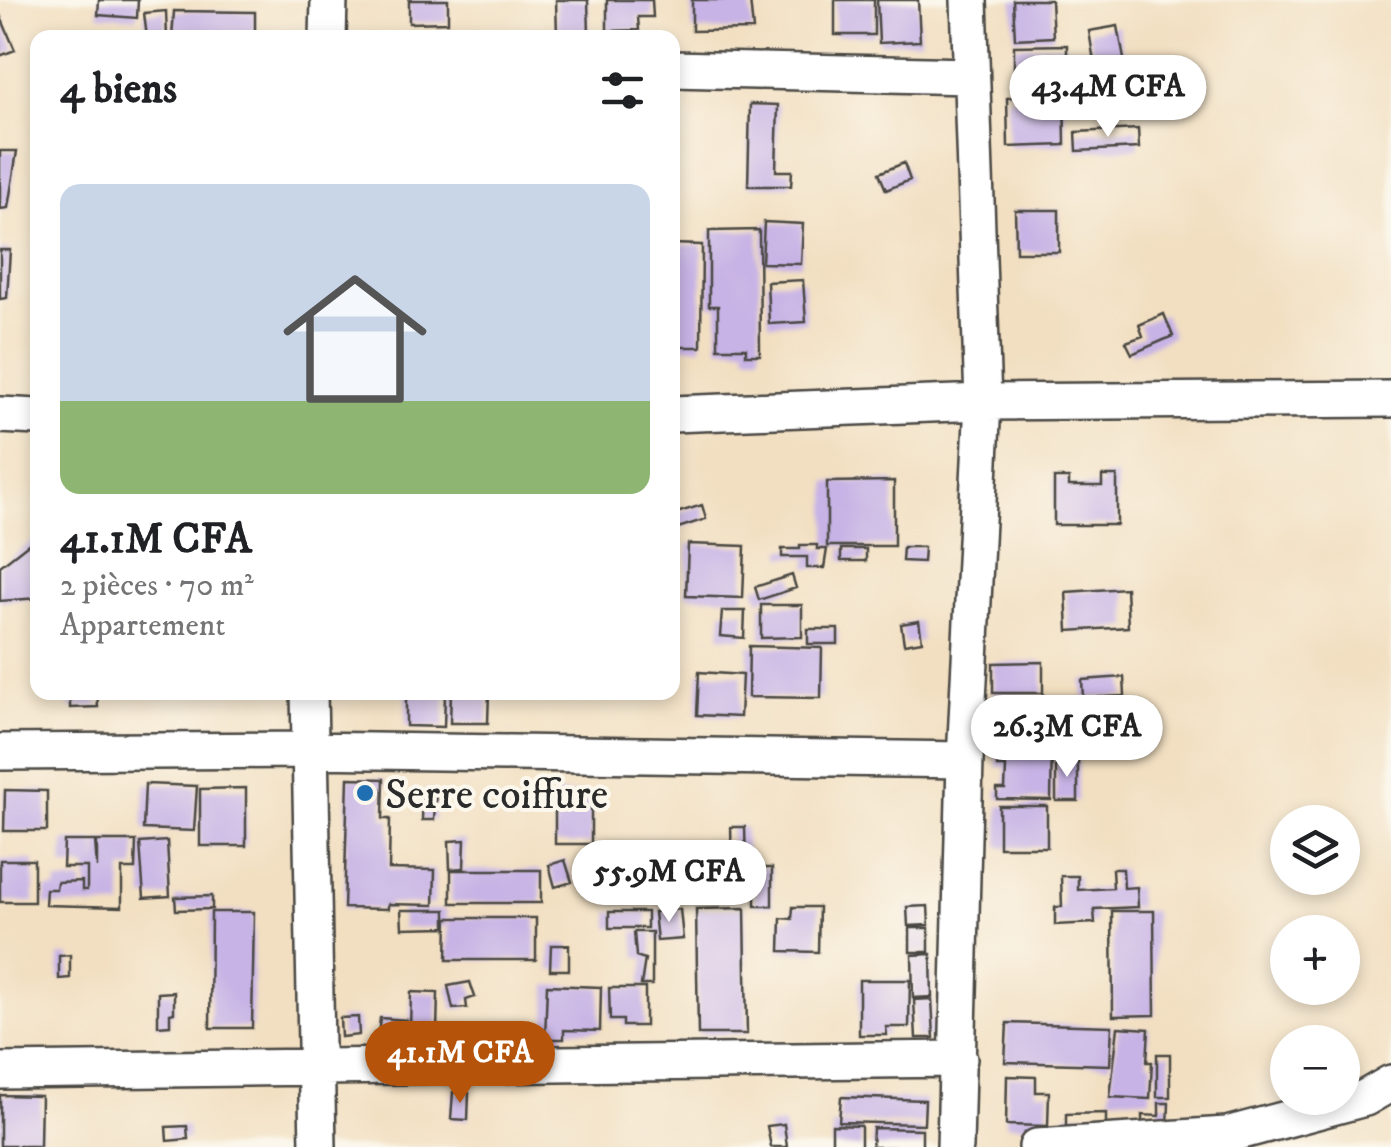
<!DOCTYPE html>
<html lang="fr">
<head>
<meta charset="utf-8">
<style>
  :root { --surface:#fff; --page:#f6f6f6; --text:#202124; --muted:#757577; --accent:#b45309 }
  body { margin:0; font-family:"IM FELL DW Pica",serif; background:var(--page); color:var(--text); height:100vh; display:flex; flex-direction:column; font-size:38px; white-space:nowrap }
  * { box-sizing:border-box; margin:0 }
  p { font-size:32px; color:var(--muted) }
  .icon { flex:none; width:55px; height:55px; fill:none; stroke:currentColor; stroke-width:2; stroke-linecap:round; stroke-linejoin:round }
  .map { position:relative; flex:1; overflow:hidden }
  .drawer { position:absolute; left:30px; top:30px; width:650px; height:670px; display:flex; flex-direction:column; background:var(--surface); border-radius:20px; box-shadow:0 5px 15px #0003 }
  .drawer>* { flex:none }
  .buttons { position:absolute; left:1270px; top:805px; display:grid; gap:20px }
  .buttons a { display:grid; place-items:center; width:90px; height:90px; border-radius:50%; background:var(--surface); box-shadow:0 5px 15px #0003; font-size:50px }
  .price { position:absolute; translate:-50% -85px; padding:0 22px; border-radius:35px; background:#fff; color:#222; font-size:32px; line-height:65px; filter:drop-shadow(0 2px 5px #0008) }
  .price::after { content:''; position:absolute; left:50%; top:60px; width:30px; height:22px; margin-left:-15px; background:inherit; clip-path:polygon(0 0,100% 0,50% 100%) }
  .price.active { background:var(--accent); color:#fff }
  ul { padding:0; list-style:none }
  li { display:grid; align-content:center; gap:20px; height:530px; padding:0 30px }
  li span { display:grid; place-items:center; height:310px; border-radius:20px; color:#555 }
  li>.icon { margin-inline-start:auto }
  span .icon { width:180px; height:180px; fill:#fffc; stroke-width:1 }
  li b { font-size:42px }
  h2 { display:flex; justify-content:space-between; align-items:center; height:120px; padding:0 30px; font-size:42px }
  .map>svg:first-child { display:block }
</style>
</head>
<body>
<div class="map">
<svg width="1391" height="1147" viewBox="0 0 1391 1147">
  <rect width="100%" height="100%" fill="#fbf7ec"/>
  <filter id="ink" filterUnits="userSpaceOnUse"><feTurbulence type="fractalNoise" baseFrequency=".01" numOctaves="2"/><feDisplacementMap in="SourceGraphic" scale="20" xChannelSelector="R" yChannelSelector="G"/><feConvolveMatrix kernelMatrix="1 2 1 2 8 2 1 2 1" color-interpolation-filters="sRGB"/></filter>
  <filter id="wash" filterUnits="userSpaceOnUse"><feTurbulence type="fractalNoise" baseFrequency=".0048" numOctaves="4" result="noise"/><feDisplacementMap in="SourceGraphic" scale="40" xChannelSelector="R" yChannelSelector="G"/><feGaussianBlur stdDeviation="2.25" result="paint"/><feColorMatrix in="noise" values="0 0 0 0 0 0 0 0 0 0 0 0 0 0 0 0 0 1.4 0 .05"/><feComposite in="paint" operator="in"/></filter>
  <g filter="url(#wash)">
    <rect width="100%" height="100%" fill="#f2dfc1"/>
    <g id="blocks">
      <path fill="#c7b3e5" d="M99,0H138L137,18L98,15Z
        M409,0H448V22L409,23Z
        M556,0H588L589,35L557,36Z
        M607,0H652L653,17H638L639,30L607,31Z
        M692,0H750L753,30L692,31Z
        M835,0H874V35H835Z
        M877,0H918L920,41L879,43Z
        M1013,0H1051L1053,37L1015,39Z
        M166,11L167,38H147L144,13Z
        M174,11L255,12V38H172Z
        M0,15L15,50L0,56Z
        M1118,26L1131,98L1101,104L1089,31Z
        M1067,45V59H1077L1078,87H1064L1065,145L1008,147L1007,98L1014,97V46Z
        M750,104L778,105L776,171H792L791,186H748Z
        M1138,129L1139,148L1077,151L1076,132Z
        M0,151H17L8,208L0,209Z
        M904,163L910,180L886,190L879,173Z
        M1015,210H1059V252H1016Z
        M764,222L803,224L801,264L762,263Z
        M759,230L760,355H746V348H718V306H709V231Z
        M672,244L702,245L701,347H672Z
        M0,250H10L7,298L0,299Z
        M803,280L806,322L769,324L767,282Z
        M1164,314L1173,336L1132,354L1126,342L1143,336L1139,325Z
        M1102,476H1117V525H1054V478H1069V486H1102Z
        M894,481V546H827V482Z
        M702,505L706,519L678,528L673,514Z
        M36,538L38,598L0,601V566Z
        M688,544L745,546L743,598L686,596Z
        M800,545H817V549H827L824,568H807V557H782V549H800Z
        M903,547H924L923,562L902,561Z
        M841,549H866V561H841Z
        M792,575L796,588L759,600L755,587Z
        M1126,588L1128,627L1068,631L1066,592Z
        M761,605H802V637L761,638Z
        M722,611H745L744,638L720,636Z
        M919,621L922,641L904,644L901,624Z
        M808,629H838V644H808Z
        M749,646L822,648L821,698L748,697Z
        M1043,662V693H993V663Z
        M699,672L742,675L740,717L697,715Z
        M1124,677L1125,696L1083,698L1082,680Z
        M49,692H97L98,707L70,708V699L49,700Z
        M451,692H489L488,723H450Z
        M406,693L445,694L444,727L406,726Z
        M1004,699L1059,700L1058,740L1017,739V719H1003Z
        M997,741L1052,742L1051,800L997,799V789H1005L1006,767H997V757H1005V752H997Z
        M1056,760H1078V801H1056Z
        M348,778L384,779L383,819H390L389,869L435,870L434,905L388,904V909L344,908Z
        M145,784L197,786L194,831L143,829Z
        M246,788V846H200V789Z
        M5,790L47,791V831H4Z
        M423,791L436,792L434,820H422Z
        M555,794H591V844H555Z
        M999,806H1047V847H999Z
        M731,827H745L746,865L732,866Z
        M465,840L464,868L450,869L449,841Z
        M64,841H95L97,868V841H136L135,869H122V907L45,905L46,889H56L57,882L82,881V890H87V867H63Z
        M167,841L170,896L144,898L140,843Z
        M0,860H34V902H0Z
        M565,860L572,882L555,887L549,865Z
        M755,868H772V906H755Z
        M1112,869H1123L1124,888L1137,887L1138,907L1094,909L1095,923L1055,925V907H1062L1061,876H1078V890L1113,888Z
        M451,870H541V903H451Z
        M212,896V909L176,910L175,897Z
        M928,906L929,925L908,926L907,907Z
        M793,907H819L818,952L780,951L781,918L792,919Z
        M745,908L747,1034H698L696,909Z
        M680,909L683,939L657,941L654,912Z
        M401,910H446V927L402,928Z
        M1112,911H1154L1155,1015L1113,1016Z
        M211,912H254L252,1028H210Z
        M609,912H647V928H609Z
        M448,918H536V960H447Z
        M910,928H929V952H910Z
        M634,932H652V985H641L645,959L636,956Z
        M551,945H569V970H550Z
        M931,954L932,997L913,998L912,955Z
        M70,955V978L59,979V956Z
        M859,980H910L909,1027H886L887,1035H859Z
        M470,982L475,997L466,1000L467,1008L453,1009L448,986Z
        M547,985L601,987L600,1031L564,1030V1039H545Z
        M609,988H645V1026H623V1020H610Z
        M174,992V1013L170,1014V1025L158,1026V993Z
        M411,992L438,993L437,1031L410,1030Z
        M932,999L934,1038H916L914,1000Z
        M358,1017L359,1035L341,1037L340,1018Z
        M380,1018L407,1020L405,1038L378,1036Z
        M1007,1023L1112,1026L1110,1065L1005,1062Z
        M1118,1027L1149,1029L1147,1062H1152L1150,1099L1110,1097Z
        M1157,1054H1170V1097H1157Z
        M1007,1076L1036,1077V1092H1049L1048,1126L1006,1125Z
        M453,1092L469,1093L468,1120L451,1119Z
        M0,1095L41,1096L40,1146H0Z
        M841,1097L925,1100L924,1124L839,1122Z
        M1159,1103H1169L1168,1127H1142V1115L1159,1116Z
        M1106,1113V1127L1066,1128V1114Z
        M784,1124L787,1147H771L767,1126Z
        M832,1125L861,1126V1147H832Z
        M187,1126L188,1139L167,1141L166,1127Z
        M873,1128L922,1129V1147H872Z"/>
    </g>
  </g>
  <g filter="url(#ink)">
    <use href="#blocks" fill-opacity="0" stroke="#494642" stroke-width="2.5"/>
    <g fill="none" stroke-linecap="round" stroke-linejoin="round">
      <g stroke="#494642" stroke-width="40">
        <path id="minor" d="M328,38L329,0
          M672,69L970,76
          M672,414L983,402L1391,399
          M0,415L38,417
          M309,692L318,1147
          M0,752L309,750L965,760
          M0,1071L959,1059
          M955,1147L965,760L983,402L969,0
          M1037,1147L1227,1135L1365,1098L1391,1083"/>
      </g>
      <use href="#minor" stroke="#fff" stroke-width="35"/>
    </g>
  </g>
  <circle fill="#1f6fb2" stroke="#fbf7ec" stroke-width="4" cx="365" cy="793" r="10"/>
  <g text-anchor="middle" stroke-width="8" stroke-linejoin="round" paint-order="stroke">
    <g font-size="42" fill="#2b2b2b" stroke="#fbf7ec" text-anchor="start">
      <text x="385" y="808">Serre coiffure</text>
    </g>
  </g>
</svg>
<div class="buttons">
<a><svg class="icon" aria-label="layers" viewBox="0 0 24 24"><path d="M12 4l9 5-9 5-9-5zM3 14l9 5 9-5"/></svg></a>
<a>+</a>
<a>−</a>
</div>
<b class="price" style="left:1108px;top:140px">43.4M CFA</b>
<b class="price" style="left:1067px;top:780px">26.3M CFA</b>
<b class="price" style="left:669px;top:925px">55.9M CFA</b>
<b class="price active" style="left:460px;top:1106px">41.1M CFA</b>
<section class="drawer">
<h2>4 biens<svg class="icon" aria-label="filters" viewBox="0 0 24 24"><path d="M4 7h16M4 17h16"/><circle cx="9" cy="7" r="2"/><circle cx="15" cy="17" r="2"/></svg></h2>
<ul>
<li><span style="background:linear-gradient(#c9d6e8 70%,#8fb573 0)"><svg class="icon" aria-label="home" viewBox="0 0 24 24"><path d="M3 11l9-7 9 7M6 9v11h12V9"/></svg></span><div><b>41.1M CFA</b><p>2 pièces · 70 m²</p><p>Appartement</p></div></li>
</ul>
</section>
</div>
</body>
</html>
